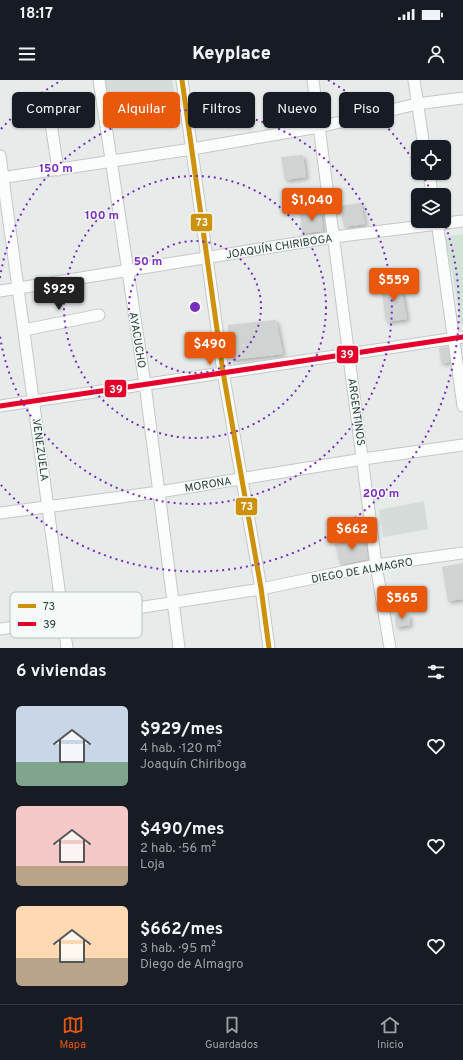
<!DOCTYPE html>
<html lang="es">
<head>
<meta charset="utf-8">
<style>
  :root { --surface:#171b24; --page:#20242c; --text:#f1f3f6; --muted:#9ea1a6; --line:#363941; --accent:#ea580c }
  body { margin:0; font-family:Overpass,sans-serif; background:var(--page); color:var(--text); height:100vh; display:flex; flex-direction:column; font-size:15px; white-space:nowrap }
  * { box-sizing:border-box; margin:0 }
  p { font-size:13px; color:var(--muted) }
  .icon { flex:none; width:22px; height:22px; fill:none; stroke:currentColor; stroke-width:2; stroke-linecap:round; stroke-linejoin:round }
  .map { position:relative; height:568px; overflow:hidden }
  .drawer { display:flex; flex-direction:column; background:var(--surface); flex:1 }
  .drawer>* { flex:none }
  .hud { position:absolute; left:12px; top:12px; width:439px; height:36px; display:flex; gap:8px }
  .controls { position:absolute; left:411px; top:60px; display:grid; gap:8px }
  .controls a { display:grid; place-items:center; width:40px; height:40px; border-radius:6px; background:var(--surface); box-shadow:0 1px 3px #0004; font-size:20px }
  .price { position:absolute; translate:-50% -34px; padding:0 9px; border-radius:4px; background:var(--accent); color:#fff; font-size:13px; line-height:26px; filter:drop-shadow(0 1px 2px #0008) }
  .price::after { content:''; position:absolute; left:50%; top:24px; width:12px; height:9px; margin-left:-6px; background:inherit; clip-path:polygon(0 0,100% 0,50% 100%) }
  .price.selected { background:#222; color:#fff }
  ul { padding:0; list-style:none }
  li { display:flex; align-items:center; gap:12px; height:100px; padding:0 16px }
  li span { display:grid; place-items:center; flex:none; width:112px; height:80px; border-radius:6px; color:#555 }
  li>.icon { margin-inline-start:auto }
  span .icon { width:48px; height:48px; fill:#fffc; stroke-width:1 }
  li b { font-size:17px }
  h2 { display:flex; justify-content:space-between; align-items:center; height:48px; padding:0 16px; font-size:17px }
  .chip { padding:0 14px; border-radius:6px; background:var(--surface); box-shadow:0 1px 3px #0004; font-size:14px; line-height:36px }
  .chip.selected { background:var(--accent); color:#fff }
  .status { display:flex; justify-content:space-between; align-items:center; height:28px; padding:0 20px; background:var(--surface); direction:ltr }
  .status svg { height:11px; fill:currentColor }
  header { display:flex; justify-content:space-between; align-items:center; height:52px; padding:0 16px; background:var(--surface); font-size:18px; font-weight:800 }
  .dock { display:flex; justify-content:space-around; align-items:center; height:56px; border-top:1px solid var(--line); background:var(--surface); font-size:11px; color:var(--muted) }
  .dock a { display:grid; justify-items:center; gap:2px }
  .dock .selected { color:var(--accent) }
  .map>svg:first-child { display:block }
</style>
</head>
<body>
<div class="status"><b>18:17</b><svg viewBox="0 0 49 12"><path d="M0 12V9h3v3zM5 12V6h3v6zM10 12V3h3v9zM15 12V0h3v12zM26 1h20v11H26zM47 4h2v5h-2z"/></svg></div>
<header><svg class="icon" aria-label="menu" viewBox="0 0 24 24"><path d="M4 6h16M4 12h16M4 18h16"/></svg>Keyplace<svg class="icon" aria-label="person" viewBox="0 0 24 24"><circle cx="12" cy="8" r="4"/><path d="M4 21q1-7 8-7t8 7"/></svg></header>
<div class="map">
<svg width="463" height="568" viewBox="0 0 463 568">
  <defs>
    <filter id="shadow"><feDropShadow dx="2.5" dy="2.5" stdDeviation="2" flood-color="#0004"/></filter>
  </defs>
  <rect width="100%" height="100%" fill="#e7ebe9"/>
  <path fill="#d5dcd9" d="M104,0H172L176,22L109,31Z
    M424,421L428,449L383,457L379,430Z"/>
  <path fill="#d1e3d7" d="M463,154V244L461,245L453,195L444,157Z"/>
  <path fill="#cfd4d2" filter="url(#shadow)" d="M303,75L306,97L285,100L281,77Z
    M361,123L365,144L344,147L340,126Z
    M321,131L323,151L302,153L300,133Z
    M400,201L407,239L386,242L381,204Z
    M276,240L283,274L232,280L228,245Z
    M448,266L450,282L441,283L439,268Z
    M365,458L368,479L340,485L335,464Z
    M463,483V519L448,521L442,487Z
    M409,534L410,545L396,547L395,535Z"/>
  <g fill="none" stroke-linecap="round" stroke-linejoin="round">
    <g stroke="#c4c8c6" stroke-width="13">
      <path id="minor" d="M99,0L145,304L179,568
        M182,0L223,292L261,508L269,568
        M313,0L376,485L390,568
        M414,0L424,67
        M48,23L58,90
        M0,76L67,568
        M429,93L432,115
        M0,98L192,69L319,47L417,24L463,18
        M437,141L463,326
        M0,211L334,157L463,141
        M24,250L99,235
        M0,326L463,257
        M0,433L159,412L363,379L463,365
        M0,549L261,509L376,485L463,473"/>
    </g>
    <use href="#minor" stroke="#fbfcfc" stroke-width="11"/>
    <g stroke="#f5f9f7" stroke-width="8">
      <path id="bus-1" d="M182,0L223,292L261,508L269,568"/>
    </g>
    <g stroke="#f5f9f7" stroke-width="8">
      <path id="bus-2" d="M0,326L463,257"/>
    </g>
    <use href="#bus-1" stroke="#cd910b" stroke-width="5"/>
    <use href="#bus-2" stroke="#e4002b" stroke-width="5"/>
  </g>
  <g fill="none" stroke="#7b2cbf" stroke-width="2" stroke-dasharray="2 4">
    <circle cx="195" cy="227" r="66"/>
    <circle cx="195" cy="227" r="131"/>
    <path d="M0 198A197 197 0 1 1 0 256"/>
    <path d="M1 49A263 263 0 0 1 62 0M328 0A263 263 0 0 1 417 86M422 94A263 263 0 0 1 432 114M444 141A263 263 0 0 1 1 405"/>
  </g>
  <g text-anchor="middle" stroke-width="3" stroke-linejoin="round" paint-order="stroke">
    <g font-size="11" fill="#253e38" stroke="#f5f9f7">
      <text transform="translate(279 166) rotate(-9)" y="4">JOAQUÍN CHIRIBOGA</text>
      <text transform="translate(138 260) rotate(81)" y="4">AYACUCHO</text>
      <text transform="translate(357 332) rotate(82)" y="4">ARGENTINOS</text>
      <text transform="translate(41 370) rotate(82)" y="4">VENEZUELA</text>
      <text transform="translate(208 404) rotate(-9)" y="4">MORONA</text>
      <text transform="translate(362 490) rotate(-10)" y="4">DIEGO DE ALMAGRO</text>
    </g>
  </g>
  <rect x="10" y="512" width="132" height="46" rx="6" fill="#f5f9f7" stroke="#b7c1be" stroke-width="1"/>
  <rect x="18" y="524" width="18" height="4" fill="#cd910b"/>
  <rect x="18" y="542" width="18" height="4" fill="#e4002b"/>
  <g font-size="11" fill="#253e38">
    <text x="43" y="530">73</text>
    <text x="43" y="548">39</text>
  </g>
  <circle cx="195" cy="227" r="6" fill="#7b2cbf" stroke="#f5f9f7" stroke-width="2"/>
  <g font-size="12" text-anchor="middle" font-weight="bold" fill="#7b2cbf" stroke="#f5f9f7" stroke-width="3" stroke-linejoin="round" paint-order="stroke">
    <text x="56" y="92">150 m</text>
    <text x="102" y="139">100 m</text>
    <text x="148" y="185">50 m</text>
    <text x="381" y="417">200 m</text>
  </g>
  <g stroke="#f5f9f7" stroke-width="1.5">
    <rect x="190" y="133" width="23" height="19" rx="4" fill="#cd910b"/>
    <rect x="336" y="265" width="23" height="19" rx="4" fill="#e4002b"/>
    <rect x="104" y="299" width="23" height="19" rx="4" fill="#e4002b"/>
    <rect x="235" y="417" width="23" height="19" rx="4" fill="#cd910b"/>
  </g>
  <g font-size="11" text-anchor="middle" font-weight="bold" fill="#fff">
    <text x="202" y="146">73</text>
    <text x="347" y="278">39</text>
    <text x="116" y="313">39</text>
    <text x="247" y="430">73</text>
  </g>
</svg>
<div class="controls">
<a><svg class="icon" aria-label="locate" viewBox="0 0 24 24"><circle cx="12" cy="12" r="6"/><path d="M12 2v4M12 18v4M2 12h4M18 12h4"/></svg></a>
<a><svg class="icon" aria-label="layers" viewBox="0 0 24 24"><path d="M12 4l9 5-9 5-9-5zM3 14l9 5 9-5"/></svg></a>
</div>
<b class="price" style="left:312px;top:142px">$1,040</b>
<b class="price" style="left:394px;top:222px">$559</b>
<b class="price selected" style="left:59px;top:231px">$929</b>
<b class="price" style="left:210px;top:286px">$490</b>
<b class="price" style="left:352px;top:471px">$662</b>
<b class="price" style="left:402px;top:540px">$565</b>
<div class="hud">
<a class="chip">Comprar</a>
<a class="chip selected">Alquilar</a>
<a class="chip">Filtros</a>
<a class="chip">Nuevo</a>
<a class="chip">Piso</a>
</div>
</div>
<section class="drawer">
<h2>6 viviendas<svg class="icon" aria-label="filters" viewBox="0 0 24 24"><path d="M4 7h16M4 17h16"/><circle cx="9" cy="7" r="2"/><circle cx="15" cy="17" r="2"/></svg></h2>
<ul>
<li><span style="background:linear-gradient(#c9d6e8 70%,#7fa58c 0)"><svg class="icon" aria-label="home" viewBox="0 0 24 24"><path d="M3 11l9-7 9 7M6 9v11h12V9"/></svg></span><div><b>$929/mes</b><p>4 hab. · 120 m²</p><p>Joaquín Chiriboga</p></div><svg class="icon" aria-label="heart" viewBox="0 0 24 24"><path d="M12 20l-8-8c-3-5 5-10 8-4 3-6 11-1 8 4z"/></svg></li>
<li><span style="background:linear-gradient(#f6c9c9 75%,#b9a48a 0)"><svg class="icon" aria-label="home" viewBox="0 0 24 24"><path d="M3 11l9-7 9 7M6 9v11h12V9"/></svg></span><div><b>$490/mes</b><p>2 hab. · 56 m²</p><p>Loja</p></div><svg class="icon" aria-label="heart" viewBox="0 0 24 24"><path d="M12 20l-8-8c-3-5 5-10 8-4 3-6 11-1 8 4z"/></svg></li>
<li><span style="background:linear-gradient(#ffd9b3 65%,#b9a48a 0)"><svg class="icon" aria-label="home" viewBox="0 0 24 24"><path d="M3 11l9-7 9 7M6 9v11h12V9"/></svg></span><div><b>$662/mes</b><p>3 hab. · 95 m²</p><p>Diego de Almagro</p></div><svg class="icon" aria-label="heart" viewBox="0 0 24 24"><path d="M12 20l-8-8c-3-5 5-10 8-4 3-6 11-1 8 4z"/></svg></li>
</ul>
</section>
<nav class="dock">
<a class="selected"><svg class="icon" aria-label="map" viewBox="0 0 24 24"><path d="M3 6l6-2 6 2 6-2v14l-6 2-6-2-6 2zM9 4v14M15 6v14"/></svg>Mapa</a>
<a><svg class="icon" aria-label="saved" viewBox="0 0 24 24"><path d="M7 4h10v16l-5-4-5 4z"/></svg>Guardados</a>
<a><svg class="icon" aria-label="home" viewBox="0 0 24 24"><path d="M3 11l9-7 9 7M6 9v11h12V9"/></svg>Inicio</a>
</nav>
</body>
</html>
